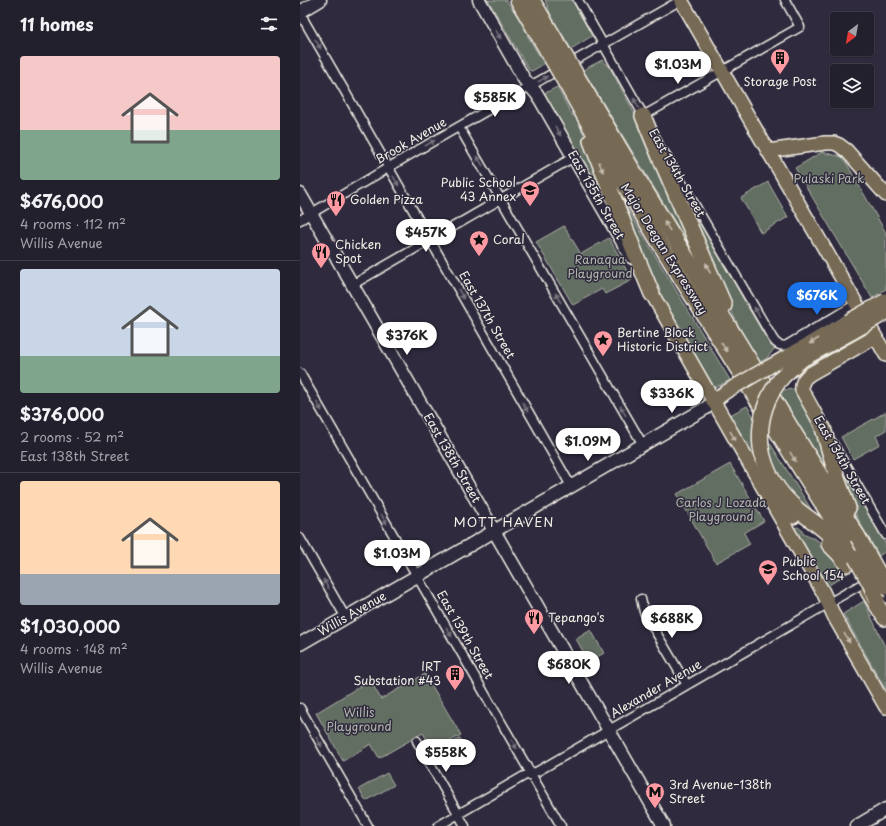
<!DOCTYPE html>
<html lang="en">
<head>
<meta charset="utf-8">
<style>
  :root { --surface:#23202e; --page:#2f2d3a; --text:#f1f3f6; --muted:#a3a3aa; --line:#403e4a; --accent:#1a73e8 }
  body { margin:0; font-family:"Playpen Sans",sans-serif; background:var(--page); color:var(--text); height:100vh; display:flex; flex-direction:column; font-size:15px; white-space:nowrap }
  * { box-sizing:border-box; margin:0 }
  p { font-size:13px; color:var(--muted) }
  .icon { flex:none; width:22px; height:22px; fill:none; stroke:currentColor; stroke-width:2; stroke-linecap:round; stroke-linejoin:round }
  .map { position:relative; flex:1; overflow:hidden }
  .side { display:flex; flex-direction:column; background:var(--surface); width:300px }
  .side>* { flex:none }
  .needle { width:26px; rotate:211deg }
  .buttons { position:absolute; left:530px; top:12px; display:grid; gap:8px }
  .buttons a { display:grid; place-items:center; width:44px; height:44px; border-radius:4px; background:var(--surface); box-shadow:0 1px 3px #0004,0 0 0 1px var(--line); font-size:20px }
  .price { position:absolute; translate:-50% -34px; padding:0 9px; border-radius:14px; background:#fff; color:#222; font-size:13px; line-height:26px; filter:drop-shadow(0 1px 2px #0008) }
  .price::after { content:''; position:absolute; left:50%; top:24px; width:12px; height:9px; margin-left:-6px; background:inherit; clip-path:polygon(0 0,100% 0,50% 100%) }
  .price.on { background:var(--accent); color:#fff }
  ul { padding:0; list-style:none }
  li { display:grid; align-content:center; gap:8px; height:212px; padding:0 20px }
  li+li { border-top:1px solid var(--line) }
  li span { display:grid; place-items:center; height:124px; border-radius:4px; color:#555 }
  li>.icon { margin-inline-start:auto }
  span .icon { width:72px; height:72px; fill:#fffc; stroke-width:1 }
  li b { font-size:17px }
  h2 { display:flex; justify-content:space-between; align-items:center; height:48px; padding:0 20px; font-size:17px }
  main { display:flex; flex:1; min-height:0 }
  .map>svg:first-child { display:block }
</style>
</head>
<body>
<main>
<section class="side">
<h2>11 homes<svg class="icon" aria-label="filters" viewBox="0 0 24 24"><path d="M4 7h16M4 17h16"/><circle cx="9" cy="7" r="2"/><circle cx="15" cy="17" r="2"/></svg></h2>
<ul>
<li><span style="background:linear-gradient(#f6c9c9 60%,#7fa58c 0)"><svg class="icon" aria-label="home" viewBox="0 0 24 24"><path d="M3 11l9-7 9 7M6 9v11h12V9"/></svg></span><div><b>$676,000</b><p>4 rooms · 112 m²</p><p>Willis Avenue</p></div></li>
<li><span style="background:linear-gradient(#c9d6e8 70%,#7fa58c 0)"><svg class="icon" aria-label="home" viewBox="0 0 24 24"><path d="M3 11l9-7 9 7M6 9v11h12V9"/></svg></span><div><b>$376,000</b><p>2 rooms · 52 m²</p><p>East 138th Street</p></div></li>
<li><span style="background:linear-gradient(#ffd9b3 75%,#9aa5b1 0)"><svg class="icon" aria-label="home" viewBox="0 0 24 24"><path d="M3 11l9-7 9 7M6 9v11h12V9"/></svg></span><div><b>$1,030,000</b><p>4 rooms · 148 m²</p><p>Willis Avenue</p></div></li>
</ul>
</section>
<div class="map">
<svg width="586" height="826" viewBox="0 0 586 826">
  <rect width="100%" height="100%" fill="#2f2a3d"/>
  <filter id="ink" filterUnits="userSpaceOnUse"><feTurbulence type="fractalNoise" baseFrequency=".025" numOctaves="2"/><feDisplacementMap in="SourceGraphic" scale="8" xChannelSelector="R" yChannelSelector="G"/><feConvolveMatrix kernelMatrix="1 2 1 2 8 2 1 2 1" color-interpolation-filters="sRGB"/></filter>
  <g filter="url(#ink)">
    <path fill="#636e63" stroke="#acb0a6" d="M188,0H206L229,33L227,35L244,64L232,71L229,70Z
      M245,0H272L292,36L271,49L260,31L254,23Z
      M302,60L309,66L337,118L399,262L283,70Z
      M257,87L272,115H275L288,144L318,225L243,94Z
      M522,152L543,157L586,233V289L572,298L495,168Z
      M376,182L470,345L475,348L467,358L460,362L441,331L417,281Z
      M468,182L488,217L461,233L441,198Z
      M317,192L430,380L412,389L343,268Z
      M264,226L281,254L309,238L332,280L305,294L302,289L273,305L236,242Z
      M496,389L516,426L527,469L524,468L478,390Z
      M447,406L511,509L508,511L498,503L499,500L490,495L458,461H455L450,452L448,443L444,444L428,416Z
      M586,412V430L576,436L580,444L553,459L541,437Z
      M539,462L586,545V551L579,556L560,523L545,491Z
      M430,464L464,521L444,533L450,544L416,563L377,494Z
      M498,527L503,531V534C507,536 511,537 515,539C527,546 541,561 548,573L526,587L492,528Z
      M564,601L586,649V690L543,614Z
      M291,630L304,653L289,662L276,639Z
      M125,674L161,735L133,751L123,733L79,758L71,744L43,761L16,713L70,680L81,699Z
      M160,738L168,752L145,766L137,752Z
      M87,773L94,785L66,801L59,789Z"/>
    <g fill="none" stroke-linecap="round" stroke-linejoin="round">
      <g stroke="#f4f1e8" stroke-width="11">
        <path id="street" d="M278,0L345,118
          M0,10L5,22L43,88L271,486
          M343,116L500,27L485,0
          M159,127L343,445
          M364,152L473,339C476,344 480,347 487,345L556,304
          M0,220L118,150L381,0
          M52,285L274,157
          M0,373L261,826
          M532,442L586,535
          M0,538L46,618
          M341,599L344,612L387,685
          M0,708L68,826
          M117,741L165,826
          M138,826L224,776L238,771L586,570"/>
      </g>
      <g stroke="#f4f1e8" stroke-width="15">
        <path id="secondary" d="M179,0L224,79L237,94L331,257
          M0,12L20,0
          M0,194L364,826
          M0,644L406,408L413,402
          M557,826L586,809"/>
      </g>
      <g stroke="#f4f1e8" stroke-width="16">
        <path id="primary" d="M381,0L586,355
          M468,151L525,143H534L539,145L547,151L586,195
          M352,294L523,592L535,618L586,707
          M467,368L548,321
          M413,402L424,393L434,387
          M523,428L502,390C501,382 504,378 510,374L575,337"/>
      </g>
      <g stroke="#f4f1e8" stroke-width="18">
        <path id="highway" d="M218,0L251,57
          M232,0L262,51
          M282,85L335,174L558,537
          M271,92C360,251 461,403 556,558
          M343,116L362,162L424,305
          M291,141L337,258L352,294
          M484,375L502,359L553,331
          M523,428L538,481L548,508
          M461,447C465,473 478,493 498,510C513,522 530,532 542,548
          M469,499L493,516
          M529,544L539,554L547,564
          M568,591L585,618"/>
      </g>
      <use href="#street" stroke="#2f2a3d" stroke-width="8"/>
      <use href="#secondary" stroke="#2f2a3d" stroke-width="12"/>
      <use href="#primary" stroke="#776a54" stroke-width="13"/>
      <use href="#highway" stroke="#776a54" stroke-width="15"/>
      <g stroke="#f4f1e8" stroke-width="16" stroke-linecap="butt">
        <path id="primary-bridge" d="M548,321L586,300
          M434,387L467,368"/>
      </g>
      <g stroke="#f4f1e8" stroke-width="18" stroke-linecap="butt">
        <path id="highway-bridge" d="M262,51L282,85
          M251,57L271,92
          M553,331L586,312
          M461,447C458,421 466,395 484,375
          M558,537L586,587
          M556,558L571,585L577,600"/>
      </g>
      <use href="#primary-bridge" stroke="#776a54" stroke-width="13"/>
      <use href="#highway-bridge" stroke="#776a54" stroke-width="15"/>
    </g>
    <defs><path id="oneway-solid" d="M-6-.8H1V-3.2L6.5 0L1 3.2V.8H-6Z"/></defs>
    <g fill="#747079">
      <use href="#oneway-solid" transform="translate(198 34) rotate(60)"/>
      <use href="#oneway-solid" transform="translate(18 44) rotate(60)"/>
      <use href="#oneway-solid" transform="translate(243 79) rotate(-30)"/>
      <use href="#oneway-solid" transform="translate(336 103) rotate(-120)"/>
      <use href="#oneway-solid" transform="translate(258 131) rotate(60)"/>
      <use href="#oneway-solid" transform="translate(130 143) rotate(-30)"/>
      <use href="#oneway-solid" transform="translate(180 161) rotate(-120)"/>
      <use href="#oneway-solid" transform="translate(96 181) rotate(60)"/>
      <use href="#oneway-solid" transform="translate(161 294) rotate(61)"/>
      <use href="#oneway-solid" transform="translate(258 298) rotate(-120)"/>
      <use href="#oneway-solid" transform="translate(457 312) rotate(-120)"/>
      <use href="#oneway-solid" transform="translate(19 406) rotate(60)"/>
      <use href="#oneway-solid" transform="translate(225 407) rotate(60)"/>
      <use href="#oneway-solid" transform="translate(323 411) rotate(-120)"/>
      <use href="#oneway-solid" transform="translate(84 519) rotate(60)"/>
      <use href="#oneway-solid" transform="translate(26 584) rotate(-120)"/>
      <use href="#oneway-solid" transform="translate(149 632) rotate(60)"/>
      <use href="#oneway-solid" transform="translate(19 742) rotate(60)"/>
      <use href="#oneway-solid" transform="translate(214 744) rotate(60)"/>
    </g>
    <g fill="#c2bbad">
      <use href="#oneway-solid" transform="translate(301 167) rotate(68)"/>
      <use href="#oneway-solid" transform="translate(367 226) rotate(-121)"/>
      <use href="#oneway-solid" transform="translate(408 268) rotate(-113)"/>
      <use href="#oneway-solid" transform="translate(514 341) rotate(150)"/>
      <use href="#oneway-solid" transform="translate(424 347) rotate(58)"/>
      <use href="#oneway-solid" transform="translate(433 436) rotate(60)"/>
      <use href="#oneway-solid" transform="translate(493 457) rotate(58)"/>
      <use href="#oneway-solid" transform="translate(547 638) rotate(60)"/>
    </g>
  </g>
  <defs>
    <g id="building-pin" transform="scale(1)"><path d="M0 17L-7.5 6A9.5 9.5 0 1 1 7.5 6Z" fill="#ff9aa2" stroke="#2f2a3d"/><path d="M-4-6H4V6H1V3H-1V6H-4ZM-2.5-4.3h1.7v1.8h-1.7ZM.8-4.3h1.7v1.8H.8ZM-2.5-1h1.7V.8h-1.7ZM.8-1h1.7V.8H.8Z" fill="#111"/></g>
    <g id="school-pin" transform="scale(1)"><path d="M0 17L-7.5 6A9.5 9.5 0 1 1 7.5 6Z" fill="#ff9aa2" stroke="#2f2a3d"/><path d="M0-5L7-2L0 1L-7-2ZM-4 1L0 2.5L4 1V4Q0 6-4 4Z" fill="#111"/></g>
    <g id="restaurant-pin" transform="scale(1)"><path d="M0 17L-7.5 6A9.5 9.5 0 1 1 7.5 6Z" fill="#ff9aa2" stroke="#2f2a3d"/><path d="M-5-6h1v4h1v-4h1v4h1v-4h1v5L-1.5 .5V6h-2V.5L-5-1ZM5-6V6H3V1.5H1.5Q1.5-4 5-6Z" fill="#111"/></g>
    <g id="sight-pin" transform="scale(1)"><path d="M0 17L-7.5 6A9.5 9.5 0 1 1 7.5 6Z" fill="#ff9aa2" stroke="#2f2a3d"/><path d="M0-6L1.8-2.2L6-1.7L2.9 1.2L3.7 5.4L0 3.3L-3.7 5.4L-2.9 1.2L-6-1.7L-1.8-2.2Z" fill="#111"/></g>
    <g id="metro-pin" transform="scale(1)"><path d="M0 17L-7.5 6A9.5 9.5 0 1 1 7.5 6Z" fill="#ff9aa2" stroke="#2f2a3d"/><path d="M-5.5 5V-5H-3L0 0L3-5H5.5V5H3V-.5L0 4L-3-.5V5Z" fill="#111"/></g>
  </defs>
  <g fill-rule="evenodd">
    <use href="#building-pin" x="480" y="58"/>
    <use href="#school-pin" x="230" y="190"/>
    <use href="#restaurant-pin" x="36" y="200"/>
    <use href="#sight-pin" x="179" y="240"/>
    <use href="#restaurant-pin" x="21" y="252"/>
    <use href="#sight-pin" x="303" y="340"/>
    <use href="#school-pin" x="468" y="569"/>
    <use href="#restaurant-pin" x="234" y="618"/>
    <use href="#building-pin" x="155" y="674"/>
    <use href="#metro-pin" x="355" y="792"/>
  </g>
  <g text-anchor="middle" stroke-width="3" stroke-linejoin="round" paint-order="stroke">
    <g font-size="12" fill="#f4f1e8" stroke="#2f2a3d" text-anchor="start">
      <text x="480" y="86" text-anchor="middle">Storage Post</text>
      <text x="216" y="187" text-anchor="end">Public School<tspan x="216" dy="14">43 Annex</tspan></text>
      <text x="50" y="204">Golden Pizza</text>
      <text x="193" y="244">Coral</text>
      <text x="35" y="249">Chicken<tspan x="35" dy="14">Spot</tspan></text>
      <text x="317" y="337">Bertine Block<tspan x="317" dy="14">Historic District</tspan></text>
      <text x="482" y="566">Public<tspan x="482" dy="14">School 154</tspan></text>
      <text x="248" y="622">Tepango's</text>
      <text x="141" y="671" text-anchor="end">IRT<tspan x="141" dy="14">Substation #43</tspan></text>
      <text x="369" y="789">3rd Avenue–138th<tspan x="369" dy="14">Street</tspan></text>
    </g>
    <g font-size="12" fill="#f4f1e8" stroke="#2f2a3d">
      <text transform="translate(111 141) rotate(-30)" y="4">Brook Avenue</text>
      <text transform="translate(377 173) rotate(60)" y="4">East 134th Street</text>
      <text transform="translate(296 195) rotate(60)" y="4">East 135th Street</text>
      <text transform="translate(364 249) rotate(58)" y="4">Major Deegan Expressway</text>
      <text transform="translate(187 315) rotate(60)" y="4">East 137th Street</text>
      <text transform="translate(152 458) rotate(60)" y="4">East 138th Street</text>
      <text transform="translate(542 460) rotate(60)" y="4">East 134th Street</text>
      <text transform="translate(52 614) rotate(-30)" y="4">Willis Avenue</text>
      <text transform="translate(165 635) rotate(60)" y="4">East 139th Street</text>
      <text transform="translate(356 689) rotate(-30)" y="4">Alexander Avenue</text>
    </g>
    <g font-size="12" fill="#b3b6ac" stroke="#2f2a3d">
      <text x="529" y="183">Pulaski Park</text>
      <text x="300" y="264">Ranaqua<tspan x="300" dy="14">Playground</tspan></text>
      <text x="421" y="507">Carlos J Lozada<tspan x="421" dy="14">Playground</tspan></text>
      <text x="59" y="717">Willis<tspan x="59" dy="14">Playground</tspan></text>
    </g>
    <g font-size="13" letter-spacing="1" fill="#f4f1e8" stroke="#2f2a3d">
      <text x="204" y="527">MOTT HAVEN</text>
    </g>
  </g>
</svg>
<div class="buttons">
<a><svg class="needle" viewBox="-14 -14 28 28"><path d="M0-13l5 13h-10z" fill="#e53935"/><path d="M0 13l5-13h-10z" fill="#a3a3aa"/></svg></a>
<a><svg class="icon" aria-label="layers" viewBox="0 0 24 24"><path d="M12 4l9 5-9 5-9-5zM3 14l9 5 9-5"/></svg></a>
</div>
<b class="price" style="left:378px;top:85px">$1.03M</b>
<b class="price" style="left:195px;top:118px">$585K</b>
<b class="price" style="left:126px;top:253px">$457K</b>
<b class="price on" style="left:517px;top:316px">$676K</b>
<b class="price" style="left:107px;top:356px">$376K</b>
<b class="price" style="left:372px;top:414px">$336K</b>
<b class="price" style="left:288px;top:462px">$1.09M</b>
<b class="price" style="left:97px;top:574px">$1.03M</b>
<b class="price" style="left:372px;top:639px">$688K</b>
<b class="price" style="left:269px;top:685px">$680K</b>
<b class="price" style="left:146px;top:773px">$558K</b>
</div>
</main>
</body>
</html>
